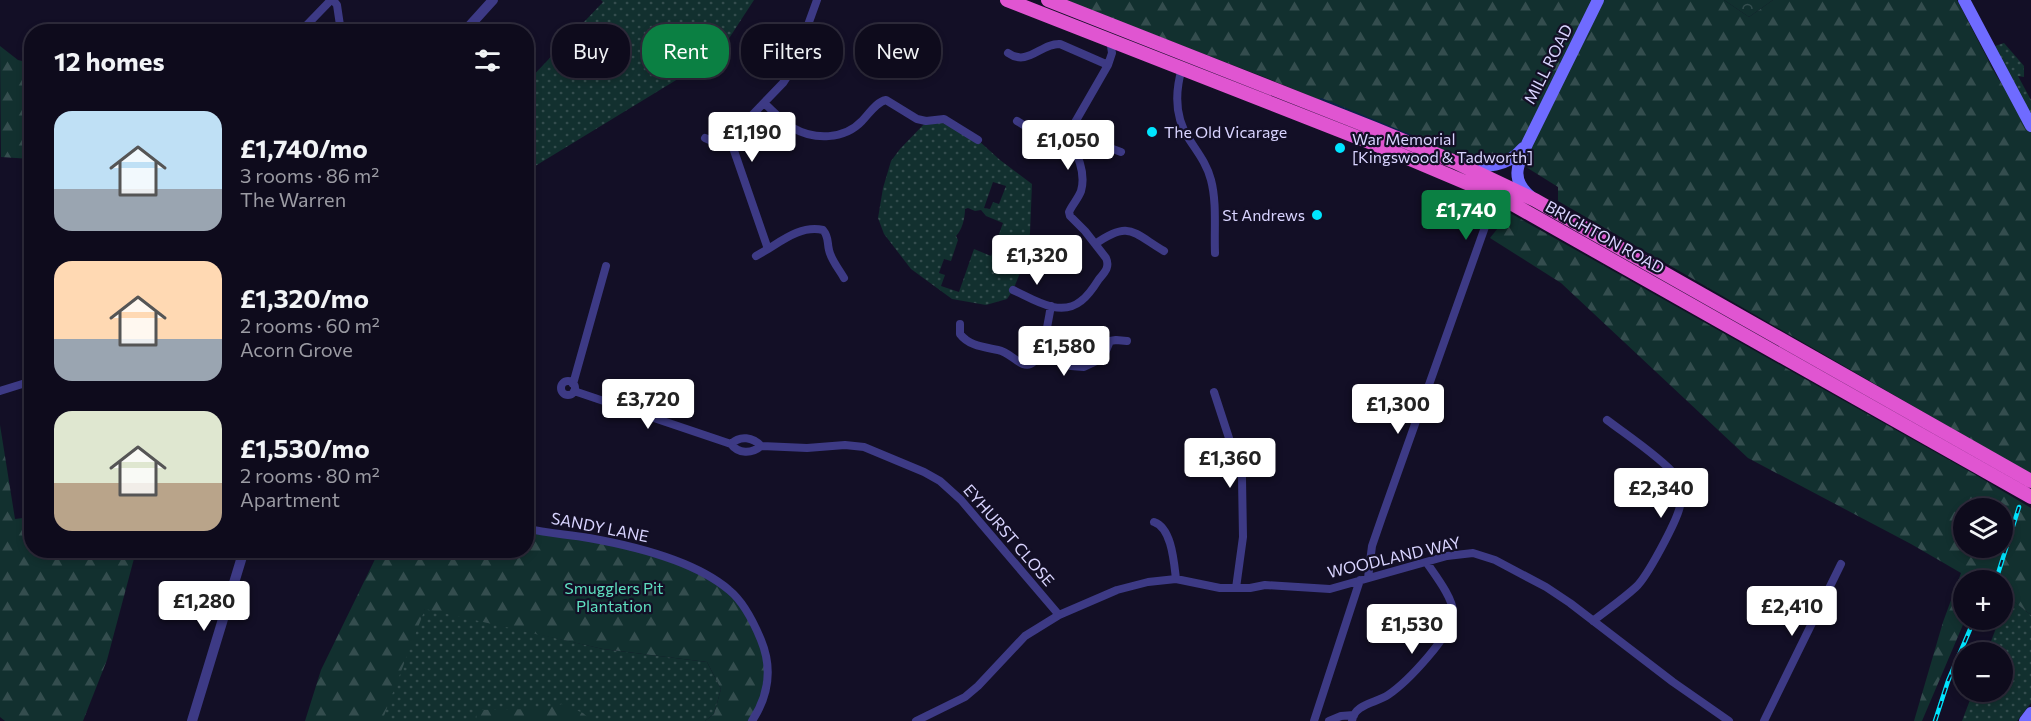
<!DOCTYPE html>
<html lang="en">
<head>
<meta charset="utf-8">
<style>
  :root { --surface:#0e0b1c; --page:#1c1929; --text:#f1f3f6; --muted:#9b9ba3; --line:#2e2b3b; --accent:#0b8043 }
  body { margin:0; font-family:Commissioner,sans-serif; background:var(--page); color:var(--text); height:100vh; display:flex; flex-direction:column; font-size:22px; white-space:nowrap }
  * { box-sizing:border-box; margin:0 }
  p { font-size:20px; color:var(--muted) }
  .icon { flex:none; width:33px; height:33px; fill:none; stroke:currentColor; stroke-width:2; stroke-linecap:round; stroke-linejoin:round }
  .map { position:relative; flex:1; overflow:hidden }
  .panel { position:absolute; left:24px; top:24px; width:510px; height:534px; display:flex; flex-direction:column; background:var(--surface); border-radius:24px; box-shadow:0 3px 9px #0003,0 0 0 2px var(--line) }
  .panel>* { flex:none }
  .banner { position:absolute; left:552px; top:24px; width:570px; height:54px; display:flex; gap:12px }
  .controls { position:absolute; left:1953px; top:498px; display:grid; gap:12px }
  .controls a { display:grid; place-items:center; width:60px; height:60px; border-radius:50%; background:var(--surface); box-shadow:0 3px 9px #0003,0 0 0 2px var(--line); font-size:30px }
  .price { position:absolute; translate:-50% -51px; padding:0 14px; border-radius:6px; background:#fff; color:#222; font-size:20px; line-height:39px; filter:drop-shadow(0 2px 3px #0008) }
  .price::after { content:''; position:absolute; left:50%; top:36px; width:18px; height:14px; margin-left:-9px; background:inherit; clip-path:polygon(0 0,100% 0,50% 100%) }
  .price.on { background:var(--accent); color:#fff }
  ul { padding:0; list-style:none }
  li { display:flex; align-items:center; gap:18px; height:150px; padding:0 30px }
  li span { display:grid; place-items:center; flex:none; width:168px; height:120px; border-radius:18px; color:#555 }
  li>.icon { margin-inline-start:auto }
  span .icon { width:72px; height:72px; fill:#fffc; stroke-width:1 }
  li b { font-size:26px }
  h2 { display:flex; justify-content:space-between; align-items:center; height:72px; padding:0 30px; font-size:26px }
  .pill { padding:0 21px; border-radius:24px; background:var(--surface); box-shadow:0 3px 9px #0003,0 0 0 2px var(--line); font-size:21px; line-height:54px }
  .pill.on { background:var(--accent); color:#fff }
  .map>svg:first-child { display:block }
</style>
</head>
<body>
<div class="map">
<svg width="2031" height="721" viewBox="0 0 2031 721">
  <defs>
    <pattern id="grass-dots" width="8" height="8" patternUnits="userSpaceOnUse" patternTransform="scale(1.5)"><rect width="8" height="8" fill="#12302f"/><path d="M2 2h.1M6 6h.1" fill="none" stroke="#344d4e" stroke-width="1.8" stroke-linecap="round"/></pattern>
    <pattern id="forest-firs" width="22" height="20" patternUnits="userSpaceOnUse" patternTransform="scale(1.5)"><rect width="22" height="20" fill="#12302f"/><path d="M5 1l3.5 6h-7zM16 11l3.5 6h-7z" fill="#344d4e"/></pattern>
    <pattern id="park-crowns" width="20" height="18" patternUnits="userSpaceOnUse" patternTransform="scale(1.5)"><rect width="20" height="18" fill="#12302f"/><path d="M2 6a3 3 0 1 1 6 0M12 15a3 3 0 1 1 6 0" fill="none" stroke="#344d4e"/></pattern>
  </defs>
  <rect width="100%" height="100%" fill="#130f26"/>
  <path fill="url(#grass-dots)" fill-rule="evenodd" d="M601,0H754L726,43L691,71L527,171V82L603,2Z
    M2004,43L2024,66V77L2018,76L2031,100V126L1989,48Z
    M934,119L978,140L1000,160L1032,184L1030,233L1025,261L1013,290L1007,299L986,305L952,299L911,269L884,234L878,218L883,188L891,161L900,149L926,122ZM993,182L1006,186L999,204L993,202L990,209L984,208ZM968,208L975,211L981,210L986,216L1003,223L991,256L974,249L959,292L941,286L945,275L939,273L944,259L951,261L958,240L956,236C962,230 965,218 965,209Z
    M2007,596L2031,615V703L2017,721H1962L1973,692H2002V652H1987L1999,620H2002L2003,610Z
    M425,608L603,649L707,662L721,689L714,714L705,721H379Z"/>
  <path fill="url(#forest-firs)" fill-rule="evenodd" d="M1064,0H1724L1749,17L1773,0H1957L1996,75L2031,129V474L1558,201V187L1523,165L1521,151L1497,158H1461L1269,79Z
    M0,46L18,60L31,63V159L1,157Z
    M1510,213L1974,474L2031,508V615L2003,593L2002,580H1964L1965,620L1922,721H1914L1943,622L1961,573L1911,544L1748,458L1561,283L1490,238ZM1964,508H2002V548H1964Z
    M0,425L15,519L31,517L32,550L136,551L107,660L83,721H5L0,717Z
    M527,529L643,549L705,573L729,590L755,626L769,678L752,721H705L714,714L721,689L707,662L603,649L425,609L382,721H305L321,670L379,551L526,550Z
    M562,704L583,713L592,721H476L477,710C505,709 535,711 562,704Z"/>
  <path fill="url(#park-crowns)" d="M1724,0H1773L1749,17Z"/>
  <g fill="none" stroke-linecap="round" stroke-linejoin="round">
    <path stroke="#0c2248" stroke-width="2" d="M1321,99L1414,137"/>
    <path stroke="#3d3a85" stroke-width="8" d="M333,0L337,5L341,32
      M817,0L792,69L783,83L733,135L731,142L768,249C784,239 803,225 823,230C829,237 827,242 829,250C831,260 839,269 844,278
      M300,32L331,0
      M1008,53C1028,67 1041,43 1060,44L1108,65
      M1182,68C1175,92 1175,118 1189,139C1198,153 1207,164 1211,180C1217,203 1214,229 1215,253
      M764,103C773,111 782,121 793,128C814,140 844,140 862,121C869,114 876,102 886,100L917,119L926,121L944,119L978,140
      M1017,121L1033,131L1066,138
      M1070,131L1080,137L1121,152
      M705,138L714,142H731
      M1095,244C1129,220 1132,232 1164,251
      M756,256L768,249
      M1013,290C1033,299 1060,318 1081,301C1088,296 1094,287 1099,279C1105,272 1110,267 1106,258L1085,231L1070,216L1069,212C1072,205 1078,199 1081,191C1086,174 1078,151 1066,138L1108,65L1112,53L1110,39
      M960,324V334C969,346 984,347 998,350C1008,352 1014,360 1023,364C1043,372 1048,319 1051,306
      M1041,352L1050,353L1071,366L1084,367L1103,358L1110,341L1116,340L1127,341
      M561 388a7 7 0 1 1 14 0a7 7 0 1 1-14 0Z
      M573,384L606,266
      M0,391L32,381
      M574,391L731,444
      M1214,392L1242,478L1243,537L1236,588
      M761,446C753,437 740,435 731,444C738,454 752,454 761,446L807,448L845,445L864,447L924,472L940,481L961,500L1059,615
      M1154,522C1172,528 1174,563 1176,579
      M526,528C547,534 569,534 589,538C634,546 694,560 729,590C744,602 754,623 761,640C773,669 769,695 752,721
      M1368,578L1372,546L1382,517L1485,227L1500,197
      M1593,621C1607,610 1623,599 1636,587C1647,577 1677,521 1680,506C1683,496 1680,484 1675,475C1663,459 1624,433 1607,420
      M916,721L965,697L978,686L1025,636L1059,615L1117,590L1148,582L1176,579L1220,588H1250L1265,585L1330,589L1447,556L1473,553L1495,560L1546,587L1570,603L1673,682L1729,721
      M1314,721L1360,580
      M1329,721L1341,716L1354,715
      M1352,721C1354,704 1376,703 1388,695C1406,683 1454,634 1453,612C1453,598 1435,575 1427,563
      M1764,721L1841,564"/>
    <path stroke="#3d3a85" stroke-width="10" d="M464,32L493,0
      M192,721L244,550"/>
    <path stroke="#6f6bff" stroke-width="12" d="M1964,0L2031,126
      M1463,164C1486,168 1507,167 1523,148
      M1531,197C1509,179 1518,164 1528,142L1598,0
      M2025,721L2031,713"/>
    <path stroke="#e055d1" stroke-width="14" d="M1007,0L1377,145L1500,197L2031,497
      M1048,0L1375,129L1455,162L1535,200L2031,481"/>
    <g stroke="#00e5ff" stroke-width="4.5">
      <path id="rail" d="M1996,580L2019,507
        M1935,721L1948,681L1974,620"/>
    </g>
    <use href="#rail" stroke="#130f26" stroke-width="2" stroke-dasharray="7" stroke-linecap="butt"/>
  </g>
  <g fill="#00e5ff" stroke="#130f26" stroke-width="2">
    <circle cx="1152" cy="132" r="6"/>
    <circle cx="1340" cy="148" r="6"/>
    <circle cx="1317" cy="215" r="6"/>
  </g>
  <g text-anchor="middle" stroke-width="4.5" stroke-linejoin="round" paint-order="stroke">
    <g font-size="16" fill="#d9d4ff" stroke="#130f26">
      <text transform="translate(1548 64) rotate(-63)" y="6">MILL ROAD</text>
      <text transform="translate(1605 237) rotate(29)" y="6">BRIGHTON ROAD</text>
      <text transform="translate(600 527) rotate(11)" y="6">SANDY LANE</text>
      <text transform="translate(1009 535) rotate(49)" y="6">EYHURST CLOSE</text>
      <text transform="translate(1394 557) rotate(-13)" y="6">WOODLAND WAY</text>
    </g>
    <g font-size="16" fill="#d9d4ff" stroke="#130f26" text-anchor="start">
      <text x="1164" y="138">The Old Vicarage</text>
      <text x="1352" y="145">War Memorial<tspan x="1352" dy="18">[Kingswood &amp; Tadworth]</tspan></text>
      <text x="1305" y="221" text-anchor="end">St Andrews</text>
    </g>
    <g font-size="16" fill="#5fe0c0" stroke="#130f26">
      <text x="614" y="594">Smugglers Pit<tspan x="614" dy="18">Plantation</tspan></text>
    </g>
  </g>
</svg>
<div class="controls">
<a><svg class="icon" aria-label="layers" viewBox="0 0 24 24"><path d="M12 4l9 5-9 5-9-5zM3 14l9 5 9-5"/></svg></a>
<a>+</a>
<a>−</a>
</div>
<b class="price" style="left:752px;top:163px">£1,190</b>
<b class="price" style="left:1068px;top:171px">£1,050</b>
<b class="price on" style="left:1466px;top:241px">£1,740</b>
<b class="price" style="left:1037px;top:286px">£1,320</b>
<b class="price" style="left:1064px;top:377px">£1,580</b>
<b class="price" style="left:648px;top:430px">£3,720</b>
<b class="price" style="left:1398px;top:435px">£1,300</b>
<b class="price" style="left:1230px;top:489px">£1,360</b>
<b class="price" style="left:1661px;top:519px">£2,340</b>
<b class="price" style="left:204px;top:632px">£1,280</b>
<b class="price" style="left:1792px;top:637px">£2,410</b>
<b class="price" style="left:1412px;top:655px">£1,530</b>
<div class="banner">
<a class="pill">Buy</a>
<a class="pill on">Rent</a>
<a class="pill">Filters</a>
<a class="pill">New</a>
</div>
<section class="panel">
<h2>12 homes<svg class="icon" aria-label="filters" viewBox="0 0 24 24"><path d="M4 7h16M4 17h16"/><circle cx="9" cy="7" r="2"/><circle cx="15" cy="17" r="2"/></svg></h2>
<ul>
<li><span style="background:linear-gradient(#bfe0f5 65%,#9aa5b1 0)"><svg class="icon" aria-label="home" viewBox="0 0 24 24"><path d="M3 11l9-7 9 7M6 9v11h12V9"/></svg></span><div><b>£1,740/mo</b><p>3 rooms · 86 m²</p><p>The Warren</p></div></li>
<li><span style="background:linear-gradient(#ffd9b3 65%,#9aa5b1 0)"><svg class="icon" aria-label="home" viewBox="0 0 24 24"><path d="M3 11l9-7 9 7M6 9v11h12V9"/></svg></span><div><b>£1,320/mo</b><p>2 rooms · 60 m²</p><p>Acorn Grove</p></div></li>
<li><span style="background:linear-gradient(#dfe7d0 60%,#b9a48a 0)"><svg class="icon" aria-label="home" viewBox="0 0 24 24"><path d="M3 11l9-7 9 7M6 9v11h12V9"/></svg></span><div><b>£1,530/mo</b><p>2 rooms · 80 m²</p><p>Apartment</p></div></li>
</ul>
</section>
</div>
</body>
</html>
